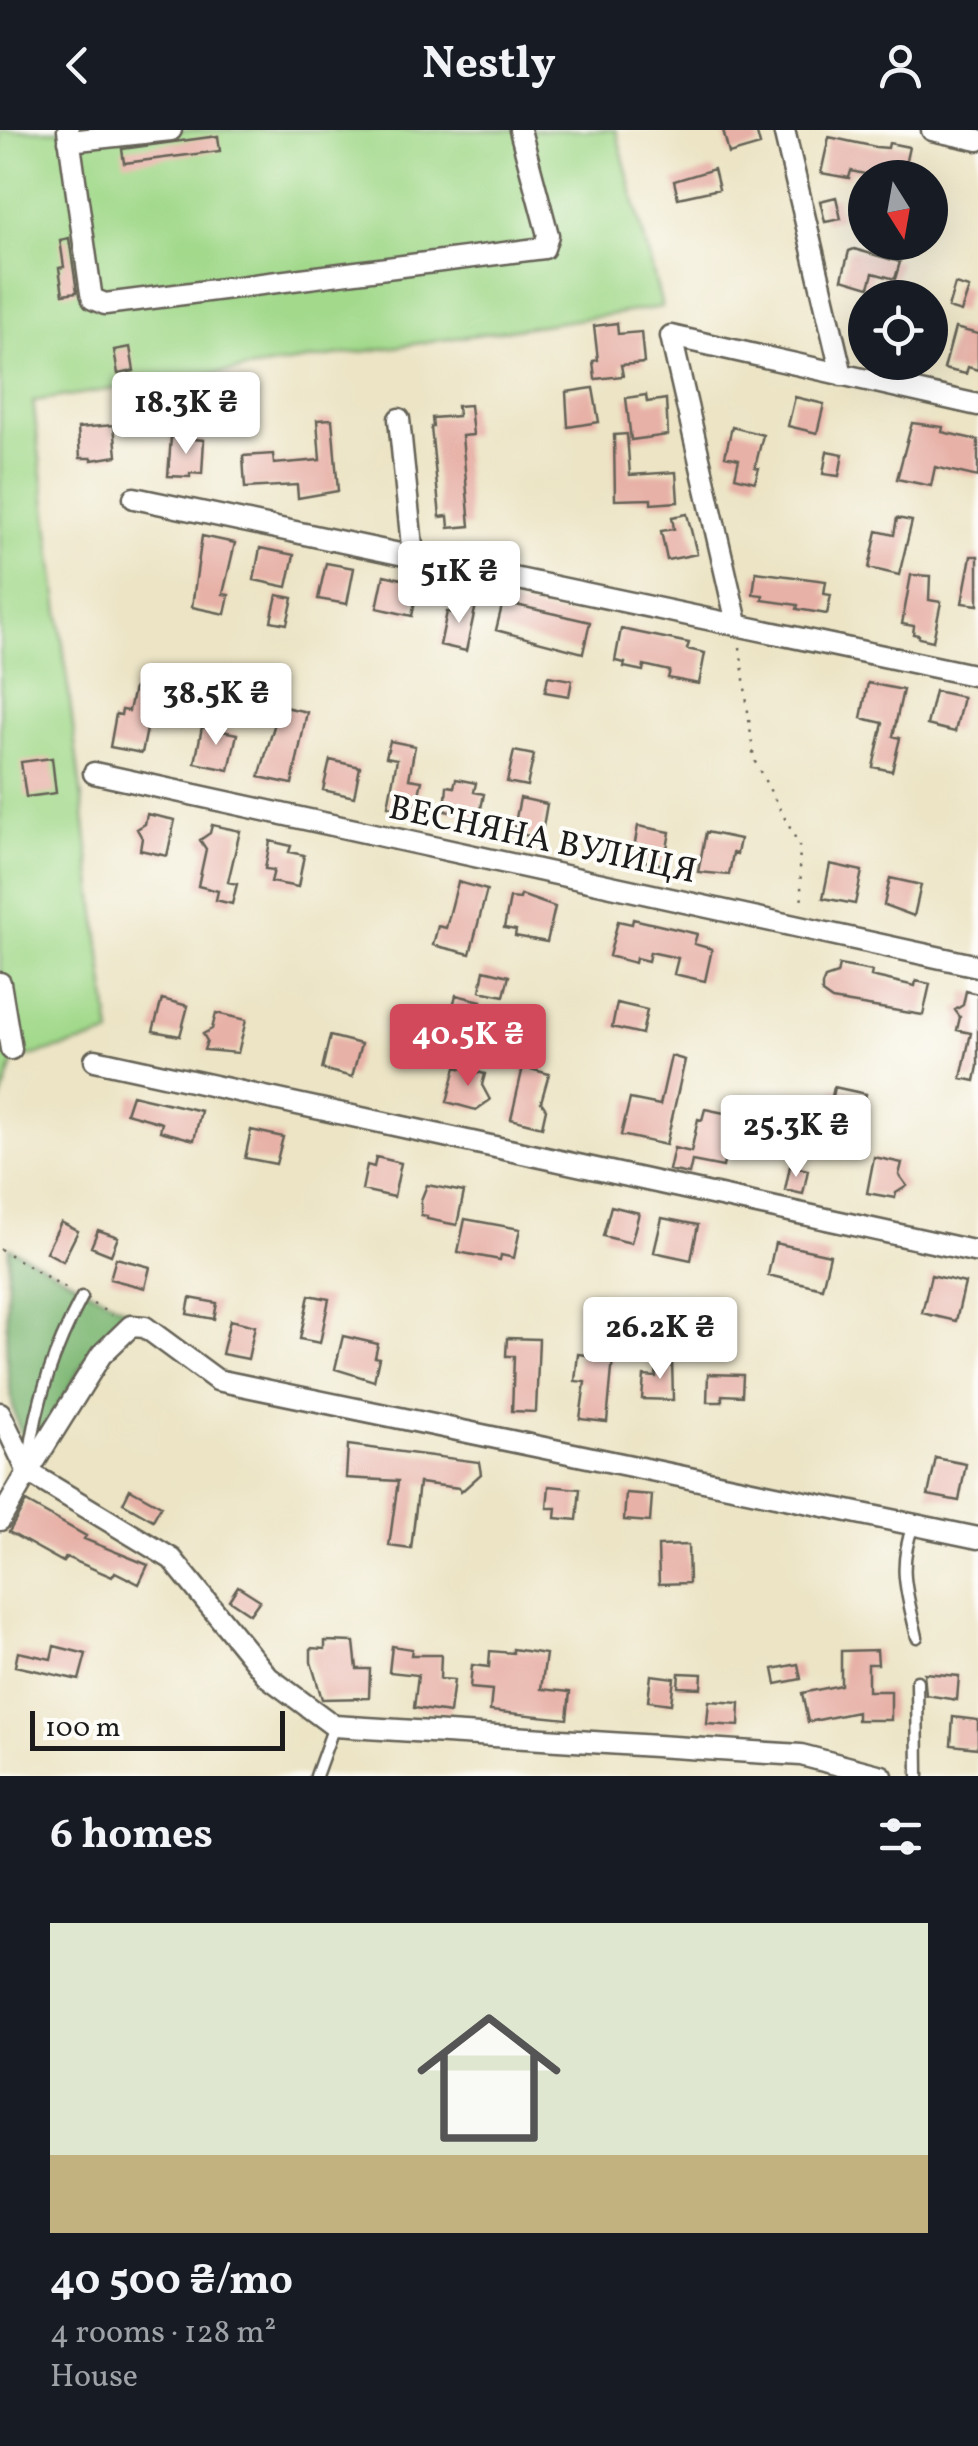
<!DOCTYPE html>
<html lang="en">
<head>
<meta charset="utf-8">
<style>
  :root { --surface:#171b24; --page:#20242c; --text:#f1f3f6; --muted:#9ea1a6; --line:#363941; --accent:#d1495b }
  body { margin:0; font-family:Vollkorn,serif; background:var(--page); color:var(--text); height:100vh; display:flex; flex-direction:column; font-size:38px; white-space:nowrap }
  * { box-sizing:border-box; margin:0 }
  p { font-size:32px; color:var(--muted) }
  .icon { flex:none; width:55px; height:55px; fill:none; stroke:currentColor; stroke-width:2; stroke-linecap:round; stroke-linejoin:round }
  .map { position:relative; height:1646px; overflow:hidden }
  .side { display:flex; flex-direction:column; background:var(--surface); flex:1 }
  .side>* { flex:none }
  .needle { width:65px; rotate:169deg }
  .buttons { position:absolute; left:848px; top:30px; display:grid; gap:20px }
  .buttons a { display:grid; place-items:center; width:100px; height:100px; border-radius:50%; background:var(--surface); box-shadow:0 10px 40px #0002; font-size:50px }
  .scale { position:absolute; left:30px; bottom:25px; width:255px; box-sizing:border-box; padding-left:10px; border:5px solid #1c1c1c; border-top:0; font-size:28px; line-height:35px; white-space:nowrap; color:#1c1c1c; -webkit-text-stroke:8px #fdfcf7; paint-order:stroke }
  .price { position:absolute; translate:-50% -85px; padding:0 22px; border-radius:10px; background:#fff; color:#222; font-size:32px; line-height:65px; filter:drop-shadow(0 2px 5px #0008) }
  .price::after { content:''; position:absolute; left:50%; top:60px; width:30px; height:22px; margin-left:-15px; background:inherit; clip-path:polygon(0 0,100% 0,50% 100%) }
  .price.selected { background:var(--accent); color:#fff }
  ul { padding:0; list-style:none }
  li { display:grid; align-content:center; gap:20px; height:530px; padding:0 50px }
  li+li { border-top:2px solid var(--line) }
  li span { display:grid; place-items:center; height:310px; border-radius:0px; color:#555 }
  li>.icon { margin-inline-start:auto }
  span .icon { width:180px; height:180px; fill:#fffc; stroke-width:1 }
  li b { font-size:42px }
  h2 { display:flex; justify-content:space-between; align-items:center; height:120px; padding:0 50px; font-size:42px }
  header { display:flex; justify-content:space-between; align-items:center; height:130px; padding:0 50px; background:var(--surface); font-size:45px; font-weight:700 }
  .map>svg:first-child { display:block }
</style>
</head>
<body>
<header><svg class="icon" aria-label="back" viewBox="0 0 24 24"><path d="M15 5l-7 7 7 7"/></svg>Nestly<svg class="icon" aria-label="person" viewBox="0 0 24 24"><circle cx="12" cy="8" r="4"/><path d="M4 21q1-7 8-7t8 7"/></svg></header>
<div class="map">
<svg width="978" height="1646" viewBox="0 0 978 1646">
  <rect width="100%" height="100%" fill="#fdfcf7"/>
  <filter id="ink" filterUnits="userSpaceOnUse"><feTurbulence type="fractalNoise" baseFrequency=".01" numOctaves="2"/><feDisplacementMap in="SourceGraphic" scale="20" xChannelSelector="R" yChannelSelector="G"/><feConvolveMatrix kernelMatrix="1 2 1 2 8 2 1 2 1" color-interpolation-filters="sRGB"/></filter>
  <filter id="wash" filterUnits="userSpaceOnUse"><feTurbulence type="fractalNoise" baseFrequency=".0048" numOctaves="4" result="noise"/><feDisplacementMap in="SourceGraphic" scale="40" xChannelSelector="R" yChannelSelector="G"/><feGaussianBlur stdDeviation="2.25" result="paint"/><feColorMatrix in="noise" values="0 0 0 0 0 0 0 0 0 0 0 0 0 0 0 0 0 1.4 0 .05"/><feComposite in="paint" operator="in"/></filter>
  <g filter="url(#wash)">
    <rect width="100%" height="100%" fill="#ece4c5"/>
    <path fill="#a2d98b" stroke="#5f7a54" stroke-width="2.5" d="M0,0H616L662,177L33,271L111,905L14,930L0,974Z"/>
    <path fill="#81b977" stroke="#4e6a4a" stroke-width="2.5" d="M9,1117L134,1184L107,1202L84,1233L34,1317L26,1318C0,1260 6,1183 9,1117Z"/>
    <g id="blocks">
      <path fill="#e7b1a7" d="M723,0H756L760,15L729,24Z
        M218,6L220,21L124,33L122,19Z
        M829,7L876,17L888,18L889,13L909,17L902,48H883L851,41L849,48L821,43Z
        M714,39L719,59L678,68L674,51Z
        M836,67L841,89L825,92L820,71Z
        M69,108L77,162L63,164L59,138L64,137L60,110Z
        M854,119L900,132L895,149L873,143L869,157L842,149L849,121Z
        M955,154L969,158L961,182L948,178Z
        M617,193L618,204L641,202L644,233L621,235L623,246L595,249L593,231L598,230L594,196Z
        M955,198L978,204V240L968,237L966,244L944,239Z
        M130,217L134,241L118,244L114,220Z
        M593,258L599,292L568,297L566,262Z
        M646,265L647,272L666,269L668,305L631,310L626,268Z
        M795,267L824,274L817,303L788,296Z
        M470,275L473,305L462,306L470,396L449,398L448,386L440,387L431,297H433L432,288L458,286L457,276Z
        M332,289L338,361L298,368L297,355L245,358L243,326L273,324L274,334L320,330L317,290Z
        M912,293L943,297L942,302L978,310V347L935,337L931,356L897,349Z
        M114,295L117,326L92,330V328H80L78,298Z
        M732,297L763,305L755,337L759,338L755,352L735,347L739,329L725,326Z
        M627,304L630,345L676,342L678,372L651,374V369L615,370L614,305Z
        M171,307L204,310L202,344L190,343V347L168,346Z
        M827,321L843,324L839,346L823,344Z
        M687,384L697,424L667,430L661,401L674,399L672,387Z
        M897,388L912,391L899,445L869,438L877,401L894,405Z
        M202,406L235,413L223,464L229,465L225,484L192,477Z
        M260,418L294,425L287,457L254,450Z
        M971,426H978V475L962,473Z
        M326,433L354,438L347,474L318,469Z
        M756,442L826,451L824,464L831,465L827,484L797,479L798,475L762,470L763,465L753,464Z
        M384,445L419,453L412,486L377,478Z
        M911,445L930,446L929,470L941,472L933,511L919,508V505L913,504L914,496L902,494Z
        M277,465L293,468L287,494L271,491Z
        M463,467L477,470L466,521L440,515L447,482L460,484Z
        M503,472L590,492L583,523L496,500Z
        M621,499L689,513L687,519L705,523L699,554L668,548L670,541L644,535L643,541L624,537L625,533L615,531Z
        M548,546L572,550L569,566L545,562Z
        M868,553L903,560L893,606L900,608L892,641L873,637L883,593L861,588Z
        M134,558L164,564L160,582L151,580L142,623L110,617L116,584L121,585L122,580L129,581Z
        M935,561L963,567L955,602L927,595Z
        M280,576L307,582L292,654L259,647Z
        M202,597L237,604L229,640L195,633Z
        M390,611L415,616L409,649L422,651L415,682L388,676L397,629L386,627Z
        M514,621L534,625L527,656L507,652Z
        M52,628L56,663L26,667L21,632Z
        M330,630L360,637L354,667L323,660Z
        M456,649L476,653L474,662L484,664L478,693L464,690L465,685L445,681L447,656L454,657Z
        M520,668L547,674L541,708L513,703Z
        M147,684L175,690L167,726L140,720L142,708L137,699L145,694Z
        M212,695L240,701L228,752L237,754L232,774L216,770L218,761L198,756L206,719L200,710L210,703Z
        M638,696L670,702L664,735L632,729Z
        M706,702L740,709L737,724L733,723L729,745L698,742Z
        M270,711L291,716L289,722L304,725L298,757L271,752L274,740L265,739Z
        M830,734L862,741L855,774L823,768Z
        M890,748L921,755L914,786L884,775Z
        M458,752L487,760L470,824L433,815L438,796L446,798Z
        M521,765L555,777L547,812L515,806L516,800L504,798L510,768L520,769Z
        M633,789L697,804L694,814L712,819L705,851L674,844L678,828L650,822L648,831L636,828L635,833L609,826L618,791L632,794Z
        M839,835L872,841L871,846L915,856L916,851L930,854L923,885L832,870L822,863V855L825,848L837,844Z
        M484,840L509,846L504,866L480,861Z
        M966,861L978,864V936L975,951L961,948L971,903L957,900L960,887L955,880L963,875Z
        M456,865L481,871L477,886L452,880Z
        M162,869L188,876L180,906L153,901Z
        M617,873L647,880L642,904L612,897Z
        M216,883L246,890L238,923L204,920L207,911L203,904L212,899Z
        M330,906L361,914L352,947L322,939Z
        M671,926L685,930L666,1015L621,1005L630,969L660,975Z
        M456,937L485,944L482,955L490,970L476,980L447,972Z
        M523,937L549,944L541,972L546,979L542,997L511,989Z
        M834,957L866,964L857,1000L839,995L842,984L829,981Z
        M132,965L201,981L194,1010L160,1001L162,993L126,983Z
        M705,979L734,985L723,1037L692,1031L689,1044L669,1040L674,1018L691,1022L698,989L702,990Z
        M251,1000L283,1007L276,1034L245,1028Z
        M376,1027L401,1033L394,1067L362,1060L367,1035L374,1037Z
        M874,1027L902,1033L899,1045L907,1056L896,1063L895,1068L867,1063Z
        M790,1036L808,1040L803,1064L785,1060Z
        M427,1055L464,1062L457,1095L427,1089V1086L421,1085V1070Z
        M611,1076L639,1083L631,1113L603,1106Z
        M662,1088L698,1095L691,1130L654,1122Z
        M465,1089L520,1099L514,1128L501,1125L500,1130L458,1122Z
        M61,1092L78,1101L63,1131L46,1122Z
        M98,1100L118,1107L111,1125L91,1117Z
        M775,1113L830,1125L822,1158L768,1145Z
        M116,1128L150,1137L145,1158L110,1149Z
        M931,1145L965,1153L956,1191L922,1183Z
        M309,1165L329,1169L320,1213L300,1209Z
        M190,1168L217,1173L214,1189L187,1184Z
        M230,1190L255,1196L248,1229L222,1224Z
        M343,1206L378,1214L375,1227L379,1228L374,1251L335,1239Z
        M507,1208L539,1209L536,1282L512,1281L514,1226H506Z
        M578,1224L613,1228L607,1292L580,1289L585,1252L575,1251Z
        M657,1228L672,1229L673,1270L642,1269L644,1246L656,1247Z
        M708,1244L743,1245L742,1266L722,1265V1272H707Z
        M348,1315L479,1332L481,1344L461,1362L459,1358L419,1353L411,1419L389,1416L398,1351L346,1348Z
        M936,1328L966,1334L959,1371L928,1365Z
        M549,1356L580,1359L577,1390L555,1388L556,1378H547Z
        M130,1359L161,1376L153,1390L123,1373Z
        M626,1363L652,1365L650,1392L624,1390Z
        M26,1372L86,1406L84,1409L148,1435L139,1454L115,1442L112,1447L66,1427L63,1432L9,1402Z
        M688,1415L689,1453L659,1454L658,1416Z
        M238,1456L260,1470L250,1484L229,1470Z
        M325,1511L354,1512L357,1539H370L369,1568L322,1569L311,1532V1518L325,1519Z
        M54,1516L86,1524L79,1550L15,1536L18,1522L51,1529Z
        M392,1516L412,1519L411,1525H441L440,1549L454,1550L450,1583L414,1578L418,1545L389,1542Z
        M513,1519L546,1524L541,1559L570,1562L567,1589L490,1581L492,1560L470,1558L472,1535L489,1537L490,1521L513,1523Z
        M877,1520L878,1534H868V1561H891V1590H857V1582L808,1592L802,1563L841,1555V1521Z
        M798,1534L801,1549L776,1554L773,1539Z
        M679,1543L702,1544L701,1558L678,1557Z
        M924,1543L959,1546L957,1570L926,1565Z
        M651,1545L674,1548L671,1574L648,1571Z
        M709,1571L740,1573L739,1596L707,1594Z
        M953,1587L978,1590V1618L951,1615Z"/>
    </g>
  </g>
  <g filter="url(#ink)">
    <use href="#blocks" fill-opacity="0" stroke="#656257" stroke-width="2.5"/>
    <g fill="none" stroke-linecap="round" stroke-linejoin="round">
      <g stroke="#656257" stroke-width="15">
        <path id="service" d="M29,1331C36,1271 54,1220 82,1167
          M913,1395C897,1440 907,1462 917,1507
          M917,1551L918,1646
          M316,1646L334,1596"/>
      </g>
      <g stroke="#656257" stroke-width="25">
        <path id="minor" d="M68,0L91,163L93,169L105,174L544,118L548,105L520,0
          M784,0L842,245
          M932,0L978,10
          M69,11L171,0
          M399,289L413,426
          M134,368L978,546
          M737,493L671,206L978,275
          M94,643L978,836
          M0,853L11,919
          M95,930L978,1122
          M0,1283L28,1342L0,1390
          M882,1646L801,1625L334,1596L268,1547L172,1429L28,1342L101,1225L131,1196L145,1197L217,1250L978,1408"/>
      </g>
      <path stroke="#656257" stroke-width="2.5" stroke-dasharray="2.5 8" stroke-linecap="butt" d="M740,517L754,630L799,715L802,776
        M0,1119L69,1160
        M93,1174L112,1185"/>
      <use href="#service" stroke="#fff" stroke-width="10"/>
      <use href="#minor" stroke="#fff" stroke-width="20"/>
    </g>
  </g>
  <g text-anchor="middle" stroke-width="8" stroke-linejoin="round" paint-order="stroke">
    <g font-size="35" fill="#1c1c1c" stroke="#fdfcf7">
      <text transform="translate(543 708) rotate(12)" y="12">ВЕСНЯНА ВУЛИЦЯ</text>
    </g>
  </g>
</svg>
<div class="buttons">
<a><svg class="needle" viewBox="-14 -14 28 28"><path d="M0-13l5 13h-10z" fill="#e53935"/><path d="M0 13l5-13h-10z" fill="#9ea1a6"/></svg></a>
<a><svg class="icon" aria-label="locate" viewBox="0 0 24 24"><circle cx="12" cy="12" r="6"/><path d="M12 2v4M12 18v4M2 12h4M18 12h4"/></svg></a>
</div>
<div class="scale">100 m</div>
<b class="price" style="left:186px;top:327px">18.3K ₴</b>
<b class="price" style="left:459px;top:496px">51K ₴</b>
<b class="price" style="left:216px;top:618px">38.5K ₴</b>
<b class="price selected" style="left:468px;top:959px">40.5K ₴</b>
<b class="price" style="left:796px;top:1050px">25.3K ₴</b>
<b class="price" style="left:660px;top:1252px">26.2K ₴</b>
</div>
<section class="side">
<h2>6 homes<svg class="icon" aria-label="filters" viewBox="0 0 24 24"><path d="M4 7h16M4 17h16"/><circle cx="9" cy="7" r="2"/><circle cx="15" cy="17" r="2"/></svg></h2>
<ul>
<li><span style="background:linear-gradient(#dfe7d0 75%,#c2b280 0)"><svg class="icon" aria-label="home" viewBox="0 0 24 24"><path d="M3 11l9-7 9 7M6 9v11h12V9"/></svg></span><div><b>40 500 ₴/mo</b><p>4 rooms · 128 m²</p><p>House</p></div></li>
</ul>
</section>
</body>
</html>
